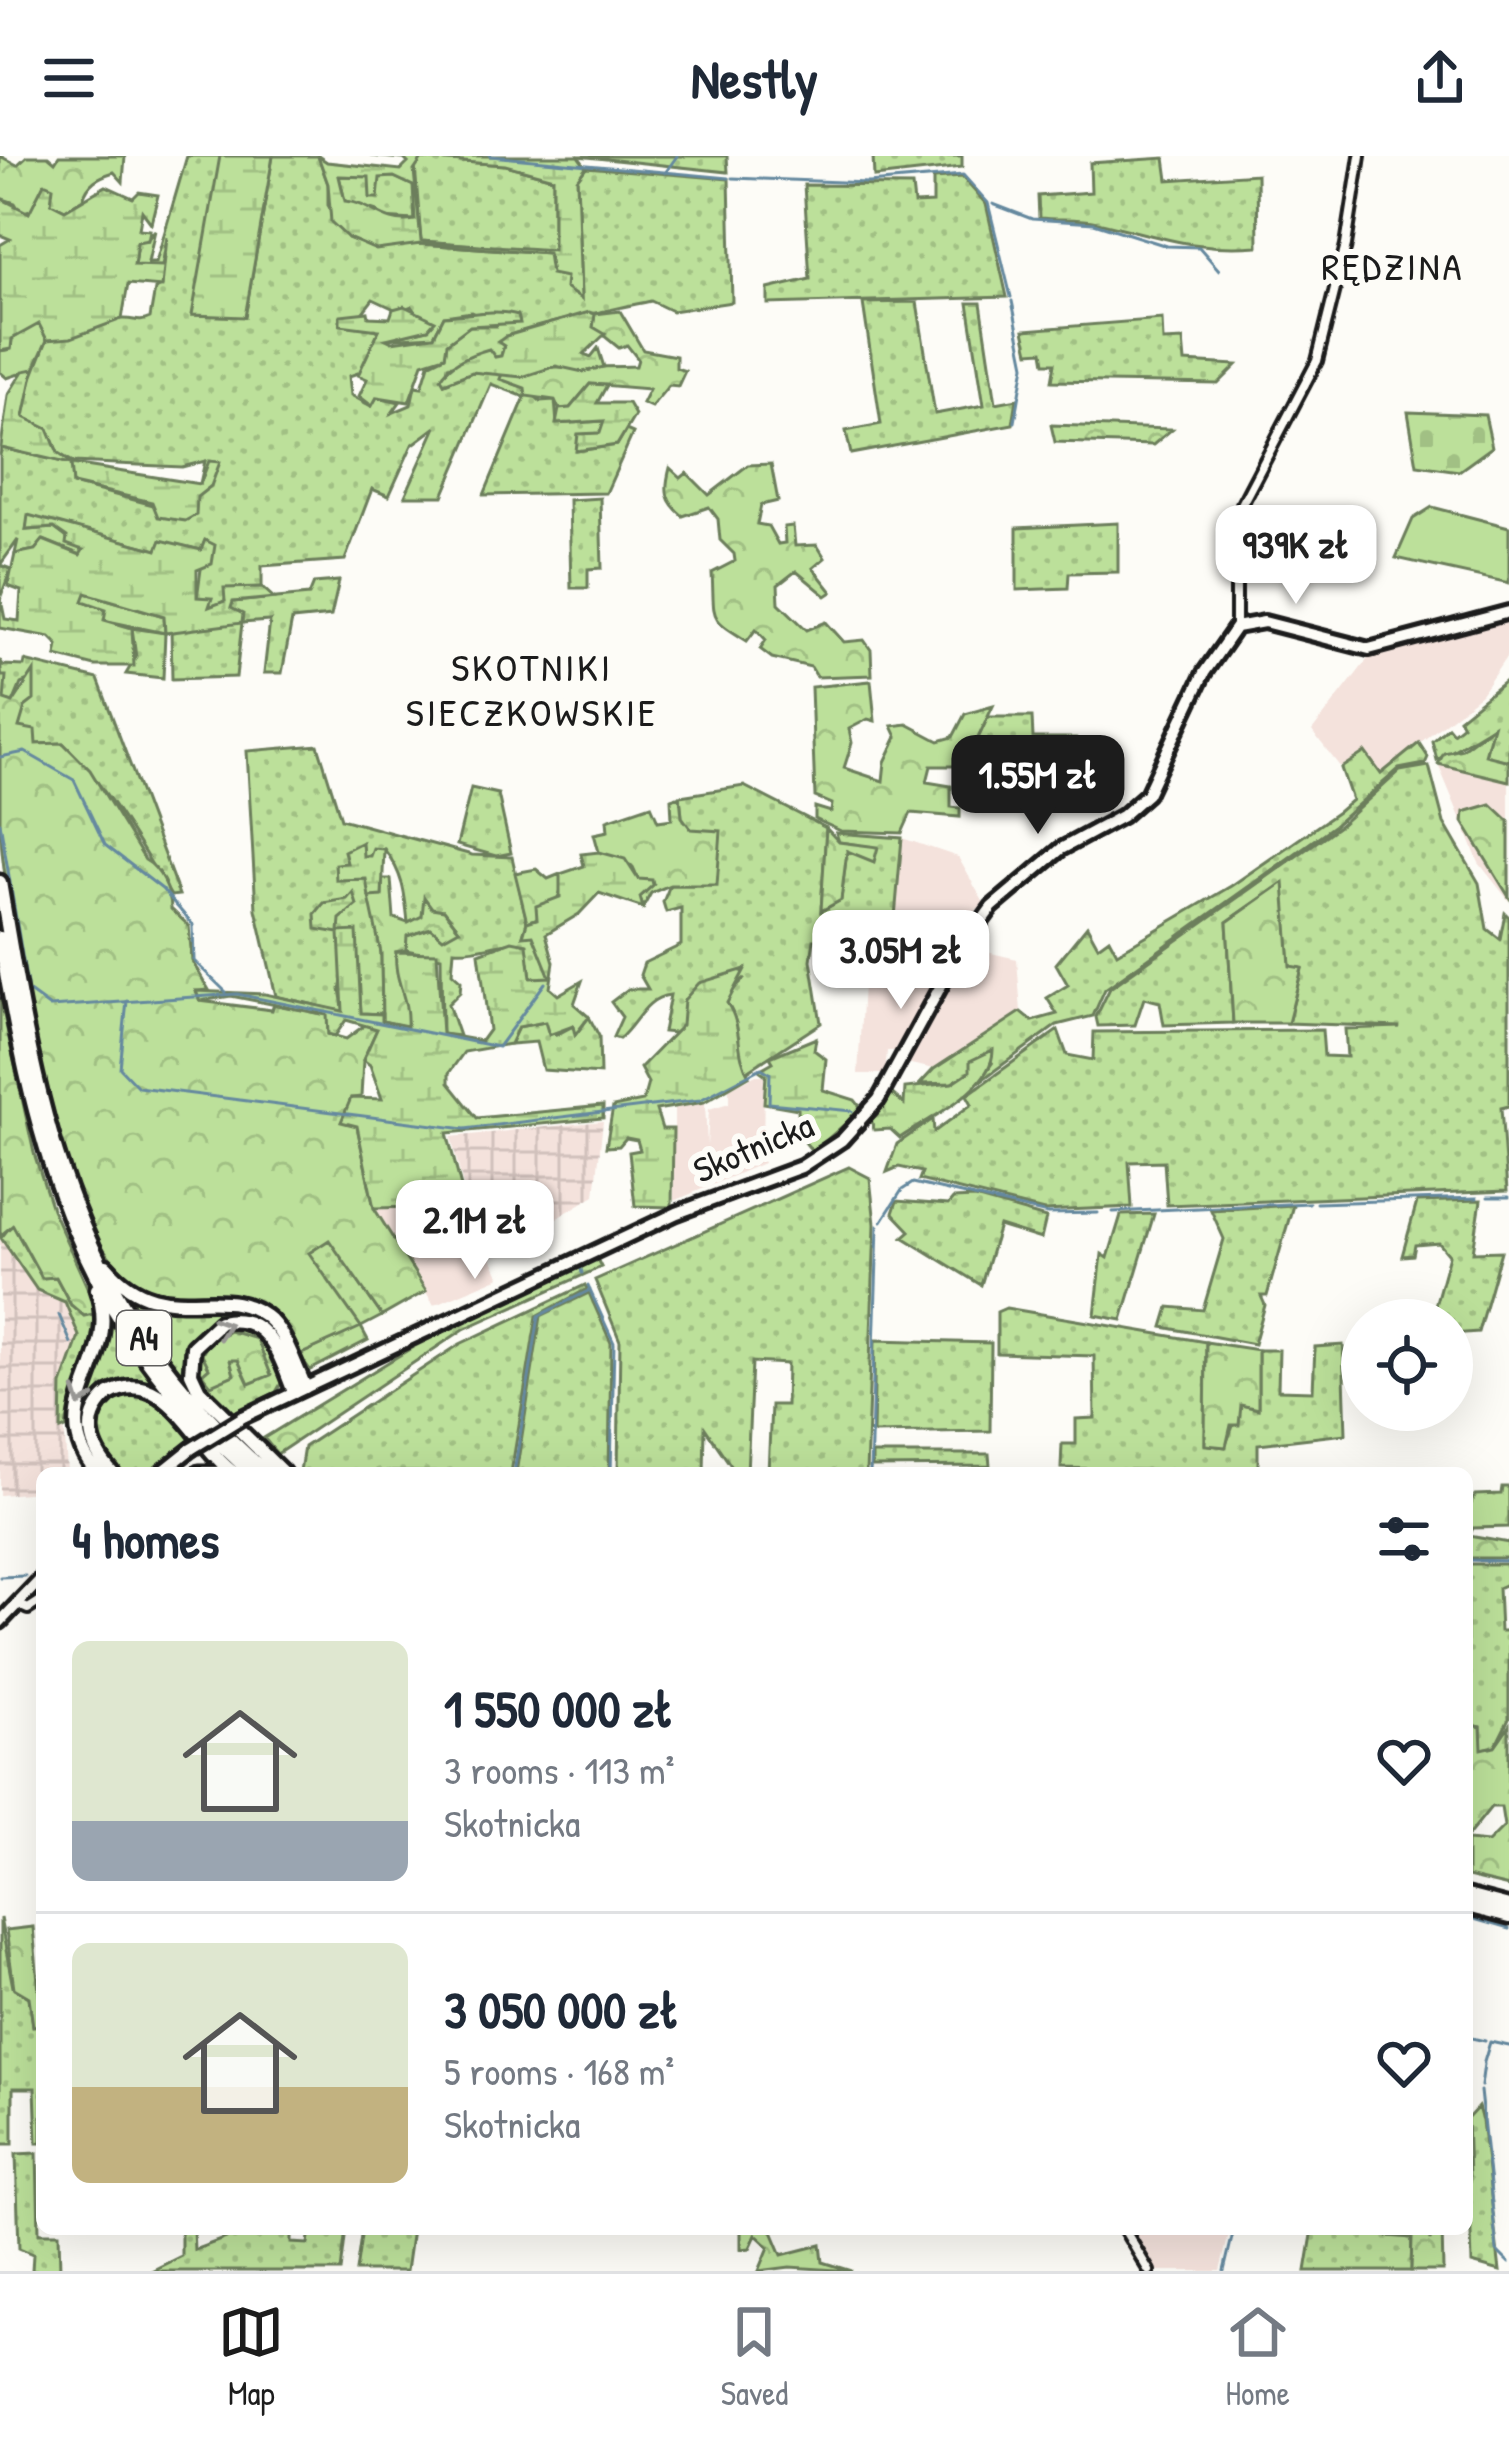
<!DOCTYPE html>
<html lang="en">
<head>
<meta charset="utf-8">
<style>
  :root { --surface:#fff; --page:#f2f2f3; --text:#1f2937; --muted:#747a83; --line:#e0e1e3; --accent:#1c1c1c }
  body { margin:0; font-family:"Patrick Hand",sans-serif; background:var(--page); color:var(--text); height:100vh; display:flex; flex-direction:column; font-size:45px; white-space:nowrap }
  * { box-sizing:border-box; margin:0 }
  p { font-size:39px; color:var(--muted) }
  .icon { flex:none; width:66px; height:66px; fill:none; stroke:currentColor; stroke-width:2; stroke-linecap:round; stroke-linejoin:round }
  .map { position:relative; flex:1; overflow:hidden }
  .drawer { position:absolute; left:36px; top:1311px; width:1437px; height:768px; display:flex; flex-direction:column; background:var(--surface); border-radius:18px; box-shadow:0 12px 48px #0002 }
  .drawer>* { flex:none }
  .buttons { position:absolute; left:1341px; top:1143px; display:grid; gap:24px }
  .buttons a { display:grid; place-items:center; width:132px; height:132px; border-radius:50%; background:var(--surface); box-shadow:0 12px 48px #0002; font-size:60px }
  .price { position:absolute; translate:-50% -102px; padding:0 27px; border-radius:24px; background:#fff; color:#222; font-size:39px; line-height:78px; filter:drop-shadow(0 3px 6px #0008) }
  .price::after { content:''; position:absolute; left:50%; top:72px; width:36px; height:27px; margin-left:-18px; background:inherit; clip-path:polygon(0 0,100% 0,50% 100%) }
  .price.active { background:var(--accent); color:#fff }
  ul { padding:0; list-style:none }
  li { display:flex; align-items:center; gap:36px; height:300px; padding:0 36px }
  li+li { border-top:3px solid var(--line) }
  li span { display:grid; place-items:center; flex:none; width:336px; height:240px; border-radius:18px; color:#555 }
  li>.icon { margin-inline-start:auto }
  span .icon { width:144px; height:144px; fill:#fffc; stroke-width:1 }
  li b { font-size:51px }
  h2 { display:flex; justify-content:space-between; align-items:center; height:144px; padding:0 36px; font-size:51px }
  header { display:flex; justify-content:space-between; align-items:center; height:156px; padding:0 36px; background:var(--surface); font-size:54px; font-weight:700 }
  .tab-bar { display:flex; justify-content:space-around; align-items:center; height:168px; border-top:3px solid var(--line); background:var(--surface); font-size:33px; color:var(--muted) }
  .tab-bar a { display:grid; justify-items:center; gap:6px }
  .tab-bar .active { color:var(--accent) }
  .map>svg:first-child { display:block }
</style>
</head>
<body>
<header><svg class="icon" aria-label="menu" viewBox="0 0 24 24"><path d="M4 6h16M4 12h16M4 18h16"/></svg>Nestly<svg class="icon" aria-label="share" viewBox="0 0 24 24"><path d="M12 15V3M7 8l5-5 5 5M5 13v7h14v-7"/></svg></header>
<div class="map">
<svg width="1509" height="2115" viewBox="0 0 1509 2115">
  <defs>
    <pattern id="industrial-grid" width="8" height="8" patternUnits="userSpaceOnUse" patternTransform="scale(3)"><rect width="8" height="8" fill="#f4e2dc"/><path d="M0 4h8M4 0v8" fill="none" stroke="#d1c1bc"/></pattern>
    <pattern id="grass-dots" width="8" height="8" patternUnits="userSpaceOnUse" patternTransform="scale(3)"><rect width="8" height="8" fill="#bce09a"/><path d="M2 2h.1M6 6h.1" fill="none" stroke="#a1c084" stroke-width="1.8" stroke-linecap="round"/></pattern>
    <pattern id="forest-crowns" width="20" height="18" patternUnits="userSpaceOnUse" patternTransform="scale(3)"><rect width="20" height="18" fill="#bce09a"/><path d="M2 6a3 3 0 1 1 6 0M12 15a3 3 0 1 1 6 0" fill="none" stroke="#a1c084"/></pattern>
    <pattern id="wetland-marsh" width="20" height="14" patternUnits="userSpaceOnUse" patternTransform="scale(3)"><rect width="20" height="14" fill="#bce09a"/><path d="M1 5h8M5 5V1M11 12h8M15 12V8" fill="none" stroke="#a1c084"/></pattern>
    <pattern id="cemetery-stones" width="16" height="16" patternUnits="userSpaceOnUse" patternTransform="scale(3)"><rect width="16" height="16" fill="#bce09a"/><path d="M2 7V4a2 2 0 0 1 4 0v3zM10 15v-3a2 2 0 0 1 4 0v3z" fill="#a1c084"/></pattern>
  </defs>
  <rect width="100%" height="100%" fill="#fdfcf7"/>
  <filter id="ink" filterUnits="userSpaceOnUse"><feTurbulence type="fractalNoise" baseFrequency=".00833" numOctaves="2"/><feDisplacementMap in="SourceGraphic" scale="24" xChannelSelector="R" yChannelSelector="G"/><feConvolveMatrix kernelMatrix="1 2 1 2 8 2 1 2 1" color-interpolation-filters="sRGB"/></filter>
  <g filter="url(#ink)">
    <path fill="#f4e2dc" d="M1509,460V497L1481,538L1381,618L1364,597L1341,612L1312,575L1371,499Z
      M1438,608L1509,625V745L1479,707Z
      M902,682L958,701L984,747L962,767L955,765L939,786L893,784Z
      M954,791L898,895H887L885,918H858L865,792Z
      M978,794L1017,803L1021,856L934,913L906,907L967,795Z
      M756,919H764L763,1007L674,1045V951L705,946L707,990L709,953L729,947V933Z
      M470,1051L474,1063L493,1066L501,1084L491,1102L500,1121L434,1149L374,1052Z
      M1131,2073H1230L1220,2115H1154Z"/>
    <path fill="url(#industrial-grid)" d="M603,965L595,1039L539,1073L522,1047L468,1049L451,981Z
      M0,1080L37,1134L65,1146L79,1180L62,1228L67,1317H42V1336L0,1339Z"/>
    <path fill="url(#grass-dots)" stroke="#6c7e5b" stroke-width="3" fill-rule="evenodd" d="M187,0H220L221,12L193,159L245,160L273,0H318L328,28V49L348,82L372,91L421,88L549,97L581,142L577,22L586,11L729,23L732,146L672,155L651,145C601,156 554,164 506,180L501,200L448,210L445,227L472,216L502,218L501,223L526,232L540,245L555,244L557,268L604,265L600,277L578,279L577,295L617,289L626,274L633,277L606,337L484,339L525,241L491,228L443,340H405L436,271L412,289L389,340L372,333L345,404L262,410V431L245,432L211,453L197,442L205,384L201,394L161,385L157,394L29,360L26,374L54,372L83,394L81,399L44,384L35,394L15,398L18,384L0,409L11,413L1,440L0,439V298L2,292L72,308L73,328L157,350L197,341L205,305L182,311L73,306L58,297L48,273L23,261V245L47,184C70,180 104,164 122,163C135,162 138,168 150,162L155,133L162,130V111L134,110L137,85L147,84L155,74L148,106H156ZM373,143L399,155L412,150L428,173L384,183L434,180L444,160L471,156L497,170H469L447,187L445,200L429,208L422,231L415,230L411,249L392,257L400,246L377,241L371,250L351,239L349,220L361,216L379,174L352,170Z
      M578,0H727L728,16Z
      M873,0H962V11L874,21Z
      M1165,2L1168,24L1257,18L1258,90C1192,95 1159,80 1097,66C1079,62 1058,64 1039,62L1038,40L1091,36L1090,7Z
      M422,3L505,9L553,22V95L421,85L415,9Z
      M339,20L394,21L414,30L415,64L381,62L377,55L345,45Z
      M962,21L986,48L1007,141L768,148V133L810,123L804,29L912,30L914,48L933,47V23Z
      M917,146L935,258L984,249L968,147H981L996,247L1017,243L1013,268L851,298L846,275L881,268L863,147Z
      M1162,163L1163,185L1183,184L1185,206L1237,209L1218,228L1052,225L1055,207H1045L1043,195L1029,196L1024,174Z
      M600,342L602,412L588,413V432H571L569,344Z
      M1118,367V416L1069,417L1068,432L1017,434V372Z
      M339,425L331,460L292,464L282,517H264L270,465L242,467L236,521L172,523L171,472L231,451L233,446L309,439L314,427Z
      M132,472L165,477L163,522L126,518L136,501Z
      M0,504L3,509L24,510L25,505L98,523L179,739L171,740C139,689 107,630 63,587L35,588L19,571L28,525L21,528L13,547L4,545Z
      M1509,522V605L1485,600L1492,571L1437,604L1432,585L1448,571L1453,577L1463,569L1459,562Z
      M988,561H1032L1033,582H1074L1061,595L971,597Z
      M1419,587L1428,601L1425,608L1399,613L1335,669L1105,833L1093,860L1057,869L979,926L993,906L952,927L920,928L934,913L1021,856L1032,865L1057,858L1047,842L1068,829L1056,808L1087,770L1098,790L1109,782L1117,797L1231,730L1338,656L1352,644L1341,612L1365,596L1381,618Z
      M318,589L341,663L472,699L512,701L527,766L523,779L533,778L550,820L543,825L531,822L526,788C500,783 480,797 454,794L452,817L461,825L460,836L448,848L459,880L442,878L441,801L406,794V780L431,772L459,773L444,754L408,767C405,737 403,717 384,693L363,701L361,688L337,724L367,723L381,797L382,858L361,857L356,775L340,833L344,856L276,840L256,753L247,595Z
      M1429,610L1444,667L1479,727L1487,773L1500,783L1505,757L1509,761V950L1501,952L1507,1035L1167,1049L1164,1005L1129,1006L1132,1051L1044,1055L919,1024L922,1016L899,1011L887,1016L897,988L933,963L934,976L972,948L967,939L1058,874L1067,899L1093,904L1094,876L1322,874L1324,900L1347,901L1345,873L1400,871L1288,867L1302,813L1290,811L1283,727L1227,766L1233,867L1164,869L1160,846L1144,842L1135,869L1098,870L1096,861L1110,832L1339,670L1400,615Z
      M744,630L826,672L821,755L841,744L847,694L878,692L839,686L836,677L902,682L893,784H814L811,804L821,867L746,916C733,892 744,872 727,848L728,839L745,822L674,877L663,876L670,839C644,842 638,867 619,883L613,881L622,861L611,846L628,833H648L640,819L644,807L681,789V752L666,756L663,746L670,729H716L682,661L680,640Z
      M471,632L498,638L511,697L496,700L457,689Z
      M589,861L599,880L600,918L543,914L536,886L510,888L518,871L545,866L556,879L573,870L576,878Z
      M849,1011L870,1022L875,1068L866,1317H768L771,1249H786L787,1208L752,1206L747,1317H736L705,1272L704,1317H618L620,1185L595,1124Z
      M975,1042L1046,1062L1041,1083L999,1070L981,1129L903,1081L910,1075L893,1057L897,1045L948,1049L953,1043Z
      M1481,1044L1473,1096L1501,1095L1478,1176L1452,1178V1164H1431L1449,1099L1439,1087L1415,1089L1413,1099L1402,1100L1417,1046Z
      M1293,1049L1267,1140H1261L1265,1149L1254,1188L1163,1171L1169,1151L1203,1154L1224,1083L1211,1054Z
      M1154,1058L1122,1164L1095,1159L1102,1098L1108,1102L1121,1059Z
      M12,1068L42,1122L56,1121L71,1149L93,1158V1144C99,1193 72,1225 66,1272L61,1274L62,1228L79,1180L65,1146L37,1134L1,1082Z
      M329,1083L382,1160L361,1171L368,1184L310,1214L299,1199L360,1171L308,1097Z
      M116,1128L162,1151L249,1154L271,1170L293,1211L268,1175L220,1162C197,1174 186,1187 186,1214L218,1264L154,1186Z
      M585,1129L587,1133L537,1160L511,1317L300,1315L304,1291L460,1188Z
      M589,1137L611,1187L609,1317H516L541,1160Z
      M106,1149L182,1255L169,1242L123,1229L87,1268V1288L108,1317H101L77,1275Z
      M1006,1152L1206,1186L1205,1288L1225,1291L1241,1249L1258,1252V1194H1279L1278,1234L1313,1235L1315,1191L1343,1189L1346,1278L1258,1288V1317L1061,1312L1062,1288H1076V1263L1095,1262L1094,1200L997,1197V1156Z
      M236,1168C266,1175 273,1198 283,1224L276,1236L228,1260C198,1225 170,1184 236,1168Z
      M875,1184L991,1187L990,1275L873,1277Z
      M141,1234L164,1246L194,1283L152,1317H116L94,1285C98,1248 106,1244 141,1234Z
      M872,1298H989L990,1310L872,1311Z
      M1467,1408H1509V1427L1498,1432L1500,1475H1509V1563L1495,1591L1481,1593V1571L1467,1568Z
      M0,1762L13,1831L29,1841L33,1869H42V1987H37L35,1932H13V1988H0Z
      M1478,1951L1482,1965L1500,2115L1472,2107L1467,1963Z
      M37,1997L39,2077H59L60,2115H32L33,2098L19,2092L16,1998Z
      M181,2073H193L194,2094L250,2073H291V2087L308,2088L310,2073H346L341,2115H151L181,2100Z
      M362,2073H412L406,2115H356Z
      M1313,2073H1383L1387,2080L1412,2081L1411,2115H1306Z"/>
    <path fill="url(#forest-crowns)" stroke="#6c7e5b" stroke-width="3" d="M0,0L17,9L27,0H48L55,6L59,0H125L123,26L114,16C98,21 88,26 83,43L65,54L51,47L21,57L15,47L0,42Z
      M620,155L643,194L676,200V212L685,215L678,230L669,229L651,251L642,247L649,233L590,228L570,252L559,253L555,244L526,240L525,232L500,223L502,218C524,221 539,210 559,211C585,211 610,211 636,210L638,203L627,189L619,192L593,171L595,158Z
      M39,167L47,184L34,213L7,222L0,216V195L11,193L12,183Z
      M1051,269L1172,273L1153,289L1055,286Z
      M771,308L778,345L761,349L757,368L768,370L778,388L785,387L784,371L793,370L795,390L817,389L825,402L813,412L832,436L826,440L796,415L778,429L779,447L807,474L826,466L844,486L864,484L871,494L872,519L817,521L811,511L772,502L760,493L766,484L756,473L747,485C707,460 715,465 712,417L735,405L734,398L720,384L718,363L709,351L683,360C665,345 664,335 670,312L681,322L687,317L709,339L748,309Z
      M86,437L164,460L165,477L103,464L82,444Z
      M34,515V544L25,551L19,571L35,574L36,588L63,587L90,614L145,704C160,712 171,736 171,753L189,770L192,805L209,834L196,835L200,845L272,854L274,848L328,859V878L346,883L365,869L377,873L363,904L361,941L351,942L374,1052L426,1135L382,1160L329,1084L309,1097L361,1171L299,1199C240,1096 185,1177 121,1114C50,1044 10,778 0,676C0,625 0,572 0,520H6L4,544L13,547Z
      M871,525L875,565L868,563L849,573L852,587L844,612L883,625L885,606L897,581L892,570L907,568L939,585L953,581L965,558L993,550L971,597L960,598V610H931L927,626L951,630V651L960,652V661L911,657L902,677L841,675L815,663V651L831,656L832,648L815,641L811,531Z
      M1493,570L1485,599L1509,605V625L1438,608L1444,597L1462,593Z
      M680,640L682,661L691,673L721,675L717,729H670L651,737L643,752L640,741L653,729L638,723L632,710L599,696L594,678L608,675L607,664L651,649L658,665L672,663L671,643Z
      M1491,648L1509,665V741L1463,666L1464,656Z
      M826,672L839,686L878,691L874,706L847,695L841,744L821,755Z
      M536,713L548,723L560,718C567,740 548,760 527,766L515,717Z
      M382,723H391L394,762L408,767L422,760L424,741L432,752L444,754L459,773L443,782L431,772L407,780L406,794L396,796L409,842L408,871L382,865L381,797L369,741L382,739Z
      M1284,726L1290,810L1302,812L1288,867H1233L1227,766Z
      M0,841L34,997L52,1053L93,1144V1158L84,1160L71,1149L56,1121L42,1122L13,1069L0,1080Z
      M596,1101L601,1111L464,1173L277,1298L264,1282L413,1191Z
      M230,1175L257,1183L271,1219L249,1228L238,1204H230L234,1219L211,1229L202,1218L209,1212L202,1198L209,1186Z
      M1206,1186L1258,1194V1253L1241,1249L1239,1269H1231L1226,1291L1205,1289Z
      M1502,1331H1509V1371L1473,1372L1469,1380L1509,1387V1402H1467V1355L1476,1339L1501,1338Z
      M1467,1568L1481,1571L1482,1593L1495,1590L1509,1570V1731L1467,1721V1684L1488,1686L1504,1670L1501,1651H1491L1467,1681Z
      M33,1771L42,1869L33,1870L29,1841L14,1832L6,1774Z
      M741,2073H771L782,2099L821,2089L823,2106L852,2115L790,2111L759,2115L769,2091L756,2079L750,2092L741,2093Z
      M1383,2073H1428L1430,2085L1432,2073H1442L1443,2115H1411L1412,2082L1387,2080Z"/>
    <path fill="url(#wetland-marsh)" stroke="#6c7e5b" stroke-width="3" fill-rule="evenodd" d="M220,0H273L245,161L192,159Z
      M318,0L327,6L401,14L408,7L404,3L370,0H578L586,11L577,23L581,143L565,132L566,121L551,118L548,97L421,88L376,94L348,82L331,66L328,28ZM422,3L505,9L553,22V94L421,85L414,15ZM339,20L369,21L370,42H378L380,22L394,21L413,30L415,64C383,70 372,47 345,45Z
      M44,27L53,31L51,47L65,54L106,30L133,42L139,36L158,39L151,67L142,55L139,73L150,74L148,84L137,86L134,109L162,110L167,81L162,131L128,128L122,163L71,182L47,184L39,168L12,183L11,193L0,195V89L10,83L0,79V42L29,57Z
      M404,150L435,165L428,173L386,183L392,186L434,180L444,160C469,159 493,152 518,159L520,167L470,170L447,187L445,200L423,207L409,246L377,241L372,250L359,240L367,223L358,219L379,174L340,169V159L368,156L369,161L390,162L393,153Z
      M589,156L595,158L593,171L605,178L584,198L591,201L598,192L604,211L583,216L556,210L522,221L472,216L444,227L441,222C450,206 471,198 489,193L495,201L501,200L504,190L498,186L506,180Z
      M34,213L24,261L48,273L58,297L73,308L200,328L209,305L220,306L211,330L197,341L196,359L185,365L158,361L152,346L73,328L71,308L2,292L0,298L8,239L23,215Z
      M590,228L607,229L597,247H628L635,259L617,289L576,295L578,278L600,277L604,265L556,268L559,253L570,252Z
      M28,359L157,394L161,384L201,394L205,384L215,389L212,408L197,414V441L212,442L209,451L225,445L224,432L262,431L274,442L233,446L231,452L243,458L242,467L165,477L164,460L86,437L83,445L106,453L104,464L132,472L134,510H95L56,500L58,489L50,481L0,472V439L5,463L19,465L21,435L8,430L15,398L35,394L43,384L80,399L83,394L66,388L67,381L54,372L26,374Z
      M362,686L363,700H370L373,692L384,693L382,740L369,741L366,723L336,724L335,708L347,707L344,695Z
      M599,696L625,703L638,723L652,724L653,729L640,741L643,752L599,737L579,758L546,778L554,806L550,832L558,839L582,825L574,848L589,861L575,879L573,870L549,879L545,866L518,871L510,888L464,896L449,917V927L477,962L603,950V962L447,977L466,1050L374,1052L357,970L341,966L351,942L382,943L370,909L363,904L377,873L346,864L335,880L328,878L327,859L231,840L200,845L196,835L265,838L343,855L339,777L316,773L315,758L324,747L347,743L353,736L357,749L340,763L339,776L357,775L361,857L382,858V865L407,870C409,840 393,825 396,796L437,797L442,878L481,885L489,874L479,797L512,785L527,788L531,822L550,821L533,779L523,780L527,766L537,763L536,750L560,741V718L584,710L581,698Z
      M745,813L727,847C744,872 734,894 749,920L704,946L656,954L662,973H673L672,1051L635,1050L629,996L640,994L637,984L626,982L619,990L606,991L613,951L643,945L648,927L640,912L682,869L684,844L699,827Z
      M816,882L814,894L826,903L823,934L855,944L862,953L813,996L799,979L798,953L764,947L766,919L759,914L773,906L770,901Z
      M993,894C993,933 929,962 900,982L890,973L874,974L871,963L890,936L904,948L905,932L952,927L970,915V905Z"/>
    <path fill="url(#cemetery-stones)" stroke="#6c7e5b" stroke-width="3" d="M1408,256L1485,259L1492,291L1459,315L1417,309Z"/>
    <path fill="#bce09a" stroke="#6c7e5b" stroke-width="3" d="M1432,351L1509,371V427L1396,402L1413,363Z"/>
    <g fill="none" stroke-linecap="round" stroke-linejoin="round">
      <path stroke="#65899f" stroke-width="3" d="M490,0L729,22
        M665,17L677,0
        M733,22L868,27L963,19L988,47L1011,141
        M993,48L1032,63L1094,67L1167,90L1199,91L1219,114
        M1012,145L1025,209L1015,266
        M0,601L25,596L74,624L105,689L162,733L193,769L194,805L226,836
        M0,666L28,835L50,851L237,838L498,891L545,827
        M127,845L120,912L138,931L465,973L700,944L761,912L770,917L769,947L852,955
        M1488,1041H1509
        M1316,1047L1477,1042
        M1113,1056L1309,1047
        M882,1065L902,1034L913,1027L1048,1058L1098,1057
        M581,1113L582,1117
        M588,1130L614,1187L611,1317
        M59,1159L71,1187
        M514,1317L539,1160L590,1134
        M870,1317L878,1070
        M1467,1404L1509,1405
        M0,1421L25,1420
        M1467,1761L1509,1773
        M1467,1881L1485,1885
        M1484,1906L1490,1886L1509,1890
        M1481,1930L1484,1908
        M1480,1935L1497,2095L1509,2107
        M1224,2115L1234,2073"/>
      <g stroke="#1c1c1c" stroke-width="16">
        <path id="minor" d="M1236,471V383L1242,348L1317,205L1346,89L1360,0
          M17,1448L28,1453L42,1444
          M1124,2073L1149,2115"/>
      </g>
      <g stroke="#1c1c1c" stroke-width="20">
        <path id="major" d="M243,1261L677,1057L801,1011L842,984L879,943L961,793L992,751L1061,693L1122,660L1147,638L1204,517L1236,471L1264,466L1369,493L1509,456
          M161,1317L191,1293
          M0,1466L42,1422"/>
      </g>
      <g stroke="#1c1c1c" stroke-width="21">
        <path id="highway" d="M0,726C40,970 70,1146 267,1317
          M0,782C36,997 79,1168 252,1317
          M106,1110C164,1178 223,1120 270,1164C287,1181 295,1209 305,1231
          M97,1317C41,1251 124,1207 97,1133
          M112,1317C90,1292 80,1263 109,1238C165,1207 195,1290 234,1317
          M199,1317H228
          M283,1317L199,1234L191,1217L193,1191L220,1166C268,1155 280,1201 294,1236
          M1467,1740L1509,1751
          M1467,1750L1509,1761"/>
      </g>
      <use href="#minor" stroke="#fdfcf7" stroke-width="8"/>
      <use href="#major" stroke="#fdfcf7" stroke-width="10"/>
      <use href="#highway" stroke="#fdfcf7" stroke-width="12"/>
      <g stroke="#1c1c1c" stroke-width="20" stroke-linecap="butt">
        <path id="major-bridge" d="M191,1293L243,1261"/>
      </g>
      <use href="#major-bridge" stroke="#fdfcf7" stroke-width="10"/>
    </g>
    <defs><path id="oneway-chevron" d="M-2-3.5L2.5 0L-2 3.5" fill="none" stroke-width="1.6" stroke-linecap="round" stroke-linejoin="round" transform="scale(3)"/></defs>
    <g stroke="#989794">
      <use href="#oneway-chevron" transform="translate(222 1171) rotate(-19)"/>
      <use href="#oneway-chevron" transform="translate(82 1242) rotate(110)"/>
    </g>
  </g>
  <g text-anchor="middle" stroke-width="12" stroke-linejoin="round" paint-order="stroke">
    <rect fill="#fdfcf7" stroke="#605f5e" stroke-width="3" x="117" y="1155" width="54" height="54" rx="9"/>
    <g font-size="33" font-weight="bold" fill="#1c1c1c">
      <text x="144" y="1194">A4</text>
    </g>
    <g font-size="36" fill="#1c1c1c" stroke="#fdfcf7">
      <text transform="translate(753 991) rotate(-23)" y="13">Skotnicka</text>
    </g>
    <g font-size="39" letter-spacing="3" fill="#1c1c1c" stroke="#fdfcf7">
      <text x="1393" y="124">RĘDZINA</text>
      <text x="532" y="525">SKOTNIKI<tspan x="532" dy="45">SIECZKOWSKIE</tspan></text>
    </g>
  </g>
</svg>
<div class="buttons">
<a><svg class="icon" aria-label="locate" viewBox="0 0 24 24"><circle cx="12" cy="12" r="6"/><path d="M12 2v4M12 18v4M2 12h4M18 12h4"/></svg></a>
</div>
<b class="price" style="left:1296px;top:451px">939K zł</b>
<b class="price active" style="left:1038px;top:681px">1.55M zł</b>
<b class="price" style="left:901px;top:856px">3.05M zł</b>
<b class="price" style="left:475px;top:1126px">2.1M zł</b>
<section class="drawer">
<h2>4 homes<svg class="icon" aria-label="filters" viewBox="0 0 24 24"><path d="M4 7h16M4 17h16"/><circle cx="9" cy="7" r="2"/><circle cx="15" cy="17" r="2"/></svg></h2>
<ul>
<li><span style="background:linear-gradient(#dfe7d0 75%,#9aa5b1 0)"><svg class="icon" aria-label="home" viewBox="0 0 24 24"><path d="M3 11l9-7 9 7M6 9v11h12V9"/></svg></span><div><b>1 550 000 zł</b><p>3 rooms · 113 m²</p><p>Skotnicka</p></div><svg class="icon" aria-label="heart" viewBox="0 0 24 24"><path d="M12 20l-8-8c-3-5 5-10 8-4 3-6 11-1 8 4z"/></svg></li>
<li><span style="background:linear-gradient(#dfe7d0 60%,#c2b280 0)"><svg class="icon" aria-label="home" viewBox="0 0 24 24"><path d="M3 11l9-7 9 7M6 9v11h12V9"/></svg></span><div><b>3 050 000 zł</b><p>5 rooms · 168 m²</p><p>Skotnicka</p></div><svg class="icon" aria-label="heart" viewBox="0 0 24 24"><path d="M12 20l-8-8c-3-5 5-10 8-4 3-6 11-1 8 4z"/></svg></li>
</ul>
</section>
</div>
<nav class="tab-bar">
<a class="active"><svg class="icon" aria-label="map" viewBox="0 0 24 24"><path d="M3 6l6-2 6 2 6-2v14l-6 2-6-2-6 2zM9 4v14M15 6v14"/></svg>Map</a>
<a><svg class="icon" aria-label="saved" viewBox="0 0 24 24"><path d="M7 4h10v16l-5-4-5 4z"/></svg>Saved</a>
<a><svg class="icon" aria-label="home" viewBox="0 0 24 24"><path d="M3 11l9-7 9 7M6 9v11h12V9"/></svg>Home</a>
</nav>
</body>
</html>
